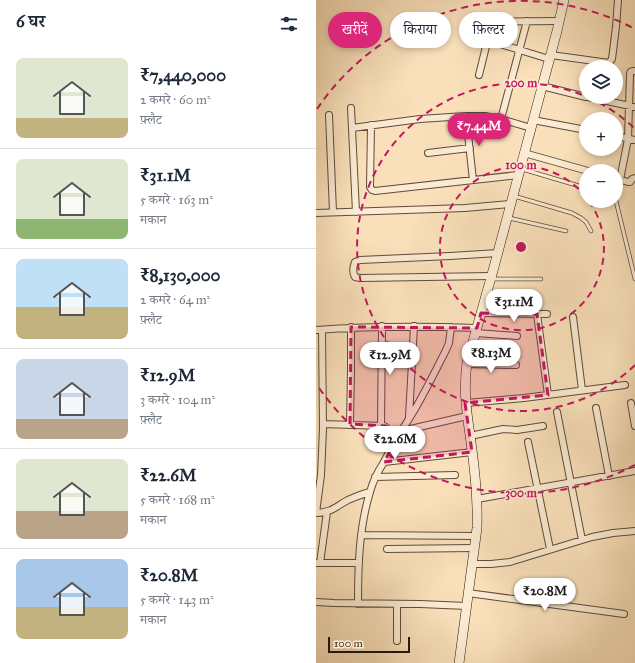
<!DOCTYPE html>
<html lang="hi">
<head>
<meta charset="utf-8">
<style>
  :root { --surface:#fff; --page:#f2f2f3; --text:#1f2937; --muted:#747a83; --line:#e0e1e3; --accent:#db2777 }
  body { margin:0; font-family:"IM FELL Great Primer","Noto Serif Devanagari",serif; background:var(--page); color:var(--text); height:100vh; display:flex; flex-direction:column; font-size:15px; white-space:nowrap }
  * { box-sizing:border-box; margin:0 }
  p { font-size:13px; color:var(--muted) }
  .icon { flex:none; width:22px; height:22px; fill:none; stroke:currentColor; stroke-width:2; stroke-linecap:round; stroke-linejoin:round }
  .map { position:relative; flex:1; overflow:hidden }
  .panel { display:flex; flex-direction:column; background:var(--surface); width:316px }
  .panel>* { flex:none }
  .banner { position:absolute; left:12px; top:12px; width:247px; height:36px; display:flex; gap:8px }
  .tools { position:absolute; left:263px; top:60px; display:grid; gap:8px }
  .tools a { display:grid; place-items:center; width:44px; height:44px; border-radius:50%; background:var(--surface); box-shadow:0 2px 6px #0003; font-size:20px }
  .scale { position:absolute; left:12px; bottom:10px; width:82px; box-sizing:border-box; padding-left:4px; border:2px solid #2a1a0f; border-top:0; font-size:11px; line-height:14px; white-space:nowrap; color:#2a1a0f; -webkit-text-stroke:3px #fbebd2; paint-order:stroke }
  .price { position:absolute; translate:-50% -34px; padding:0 9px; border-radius:14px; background:#fff; color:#222; font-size:13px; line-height:26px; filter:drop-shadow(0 1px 2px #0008) }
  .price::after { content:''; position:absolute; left:50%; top:24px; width:12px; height:9px; margin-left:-6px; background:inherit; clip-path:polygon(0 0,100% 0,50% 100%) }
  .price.current { background:var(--accent); color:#fff }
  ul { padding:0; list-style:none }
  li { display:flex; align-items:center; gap:12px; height:100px; padding:0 16px }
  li+li { border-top:1px solid var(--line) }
  li span { display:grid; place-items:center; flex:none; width:112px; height:80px; border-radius:8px; color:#555 }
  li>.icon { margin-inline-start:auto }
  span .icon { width:48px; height:48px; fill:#fffc; stroke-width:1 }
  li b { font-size:17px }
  h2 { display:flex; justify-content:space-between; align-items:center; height:48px; padding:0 16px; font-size:17px }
  .tag { padding:0 14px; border-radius:18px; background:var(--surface); box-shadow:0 2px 6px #0003; font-size:14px; line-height:36px }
  .tag.current { background:var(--accent); color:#fff }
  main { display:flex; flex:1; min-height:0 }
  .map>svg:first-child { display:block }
</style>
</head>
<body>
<main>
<section class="panel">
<h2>6 घर<svg class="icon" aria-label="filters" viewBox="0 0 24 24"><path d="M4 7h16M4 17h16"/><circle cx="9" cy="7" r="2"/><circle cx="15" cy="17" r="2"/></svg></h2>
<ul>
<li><span style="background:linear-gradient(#dfe7d0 75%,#c2b280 0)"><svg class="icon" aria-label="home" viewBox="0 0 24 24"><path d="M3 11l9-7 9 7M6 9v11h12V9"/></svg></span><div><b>₹7,440,000</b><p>2 कमरे · 60 m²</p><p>फ़्लैट</p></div></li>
<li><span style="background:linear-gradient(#dfe7d0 75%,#8fb573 0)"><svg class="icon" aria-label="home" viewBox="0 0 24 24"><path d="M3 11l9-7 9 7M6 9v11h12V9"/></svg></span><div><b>₹31.1M</b><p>5 कमरे · 163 m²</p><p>मकान</p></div></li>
<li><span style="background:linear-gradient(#bfe0f5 60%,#c2b280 0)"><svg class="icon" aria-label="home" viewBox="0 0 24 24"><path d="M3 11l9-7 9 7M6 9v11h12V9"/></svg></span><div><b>₹8,130,000</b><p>2 कमरे · 64 m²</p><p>फ़्लैट</p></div></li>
<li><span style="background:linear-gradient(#c9d6e8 75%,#b9a48a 0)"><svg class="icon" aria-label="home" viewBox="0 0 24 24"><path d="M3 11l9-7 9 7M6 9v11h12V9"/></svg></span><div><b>₹12.9M</b><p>3 कमरे · 104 m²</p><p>फ़्लैट</p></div></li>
<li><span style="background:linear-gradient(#dfe7d0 65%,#b9a48a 0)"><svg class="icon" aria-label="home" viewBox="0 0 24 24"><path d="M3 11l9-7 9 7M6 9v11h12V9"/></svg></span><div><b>₹22.6M</b><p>5 कमरे · 168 m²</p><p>मकान</p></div></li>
<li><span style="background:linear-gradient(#a9c7e8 60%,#c2b280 0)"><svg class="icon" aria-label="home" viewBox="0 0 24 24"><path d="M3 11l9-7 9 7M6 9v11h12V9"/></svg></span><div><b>₹20.8M</b><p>5 कमरे · 143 m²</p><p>मकान</p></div></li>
</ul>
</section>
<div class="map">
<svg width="319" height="663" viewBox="0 0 319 663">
  <rect width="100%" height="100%" fill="#f9e0ba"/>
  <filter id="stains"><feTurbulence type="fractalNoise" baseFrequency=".005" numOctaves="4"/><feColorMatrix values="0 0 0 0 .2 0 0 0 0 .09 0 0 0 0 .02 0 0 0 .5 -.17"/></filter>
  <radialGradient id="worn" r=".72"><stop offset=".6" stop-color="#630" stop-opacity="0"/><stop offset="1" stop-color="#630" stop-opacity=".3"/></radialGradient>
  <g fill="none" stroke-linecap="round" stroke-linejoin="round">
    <g stroke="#5e4c3a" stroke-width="4.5">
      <path id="lane" d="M206,169L270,188
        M198,196L256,213L265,218L270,222L275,231
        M300,201L319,279
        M193,218L250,231
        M176,279H225"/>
    </g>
    <g stroke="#5e4c3a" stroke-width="8">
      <path id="street" d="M157,22L244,21
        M171,40L233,59
        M235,55L293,63L296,59L300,27L302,0
        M163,75L176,22
        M226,86L270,97
        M272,97L319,107
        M35,108L40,212
        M13,115L17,212
        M150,116L157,180
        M185,119L211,21
        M217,120L270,130
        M55,125L54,187L56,190L59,191L202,175
        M36,128L104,119L150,116H169L185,119L215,128
        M300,136L319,140
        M112,153L154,148
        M208,153L272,171
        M302,179L312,182H314L316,179L319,178
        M304,180L312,139L313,106L314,75C314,71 315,71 319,71
        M0,213L149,208L194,204
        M175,276L44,278L39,277C36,272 37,267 39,262L44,260L134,256L182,253
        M165,313L231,314
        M221,314L232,395
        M257,317L266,390
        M0,330C54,326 107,326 161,328
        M160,333L201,336
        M151,364L200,365
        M150,403L208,398L309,385
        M315,403L319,426
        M280,408L293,476
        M241,412L266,540
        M93,417L98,326
        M7,424L68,426L70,427L72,433L83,436
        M34,424L35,370V327
        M65,426L66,326
        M86,431L151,416
        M154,436L187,429L201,430L227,426
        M212,442L234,549
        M68,462L156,452
        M59,477L139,475
        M161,499L319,471
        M0,513L5,475L7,429L6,330
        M0,513C17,512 19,507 32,500C39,497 46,494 54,492
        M45,535L160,536
        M71,549L158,548
        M0,563H43
        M4,563L11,512
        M156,564H175L194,562L276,537L297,533L319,531
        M152,593L308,614
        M0,602L18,603L104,604L151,606
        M42,604C42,566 43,528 54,492C57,481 62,471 68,462C77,444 88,427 99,409C110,390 120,370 130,350L133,343L135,327
        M81,604V641"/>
    </g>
    <g stroke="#2a1a0f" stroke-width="10">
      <path id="secondary" d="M143,663L161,528C162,500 159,471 155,442C151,415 147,391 151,363L178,267L241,31L248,0"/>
    </g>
    <use href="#lane" stroke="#fbebd2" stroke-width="3"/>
    <use href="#street" stroke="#fbebd2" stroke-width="6"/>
    <use href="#secondary" stroke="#fbebd2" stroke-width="9"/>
  </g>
  <path fill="#c2185b" fill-opacity="0.2" stroke="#c2185b" stroke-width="3" stroke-dasharray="8 5" stroke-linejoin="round" d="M165,313L221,314L232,395L149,403L156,452L68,462L82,437L72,433L70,426L34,424L35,327L161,328Z"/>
  <g fill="none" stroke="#c2185b" stroke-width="2" stroke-dasharray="7 5">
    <path d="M273 201A82 82 0 1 1 270 197"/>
    <path d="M319 365A164 164 0 1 1 269 96M272 97A164 164 0 0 1 319 129"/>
    <path d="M319 465A246 246 0 0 1 1 385M1 109A246 246 0 0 1 319 29"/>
  </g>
  <circle cx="205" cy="247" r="6" fill="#c2185b" stroke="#fbebd2" stroke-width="2"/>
  <g font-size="12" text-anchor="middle" font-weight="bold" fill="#c2185b" stroke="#fbebd2" stroke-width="3" stroke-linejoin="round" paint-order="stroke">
    <text x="205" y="87">200 m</text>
    <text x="205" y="169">100 m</text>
    <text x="205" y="497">300 m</text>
  </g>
  <rect width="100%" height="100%" filter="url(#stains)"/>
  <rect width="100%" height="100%" fill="url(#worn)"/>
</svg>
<div class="tools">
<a><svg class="icon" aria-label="layers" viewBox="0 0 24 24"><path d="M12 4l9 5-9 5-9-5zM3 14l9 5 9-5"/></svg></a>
<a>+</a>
<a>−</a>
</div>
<div class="scale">100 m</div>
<b class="price current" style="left:163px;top:147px">₹7.44M</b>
<b class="price" style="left:198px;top:323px">₹31.1M</b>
<b class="price" style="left:175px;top:374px">₹8.13M</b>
<b class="price" style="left:74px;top:376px">₹12.9M</b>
<b class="price" style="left:79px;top:460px">₹22.6M</b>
<b class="price" style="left:229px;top:612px">₹20.8M</b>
<div class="banner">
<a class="tag current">खरीदें</a>
<a class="tag">किराया</a>
<a class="tag">फ़िल्टर</a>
</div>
</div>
</main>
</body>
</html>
